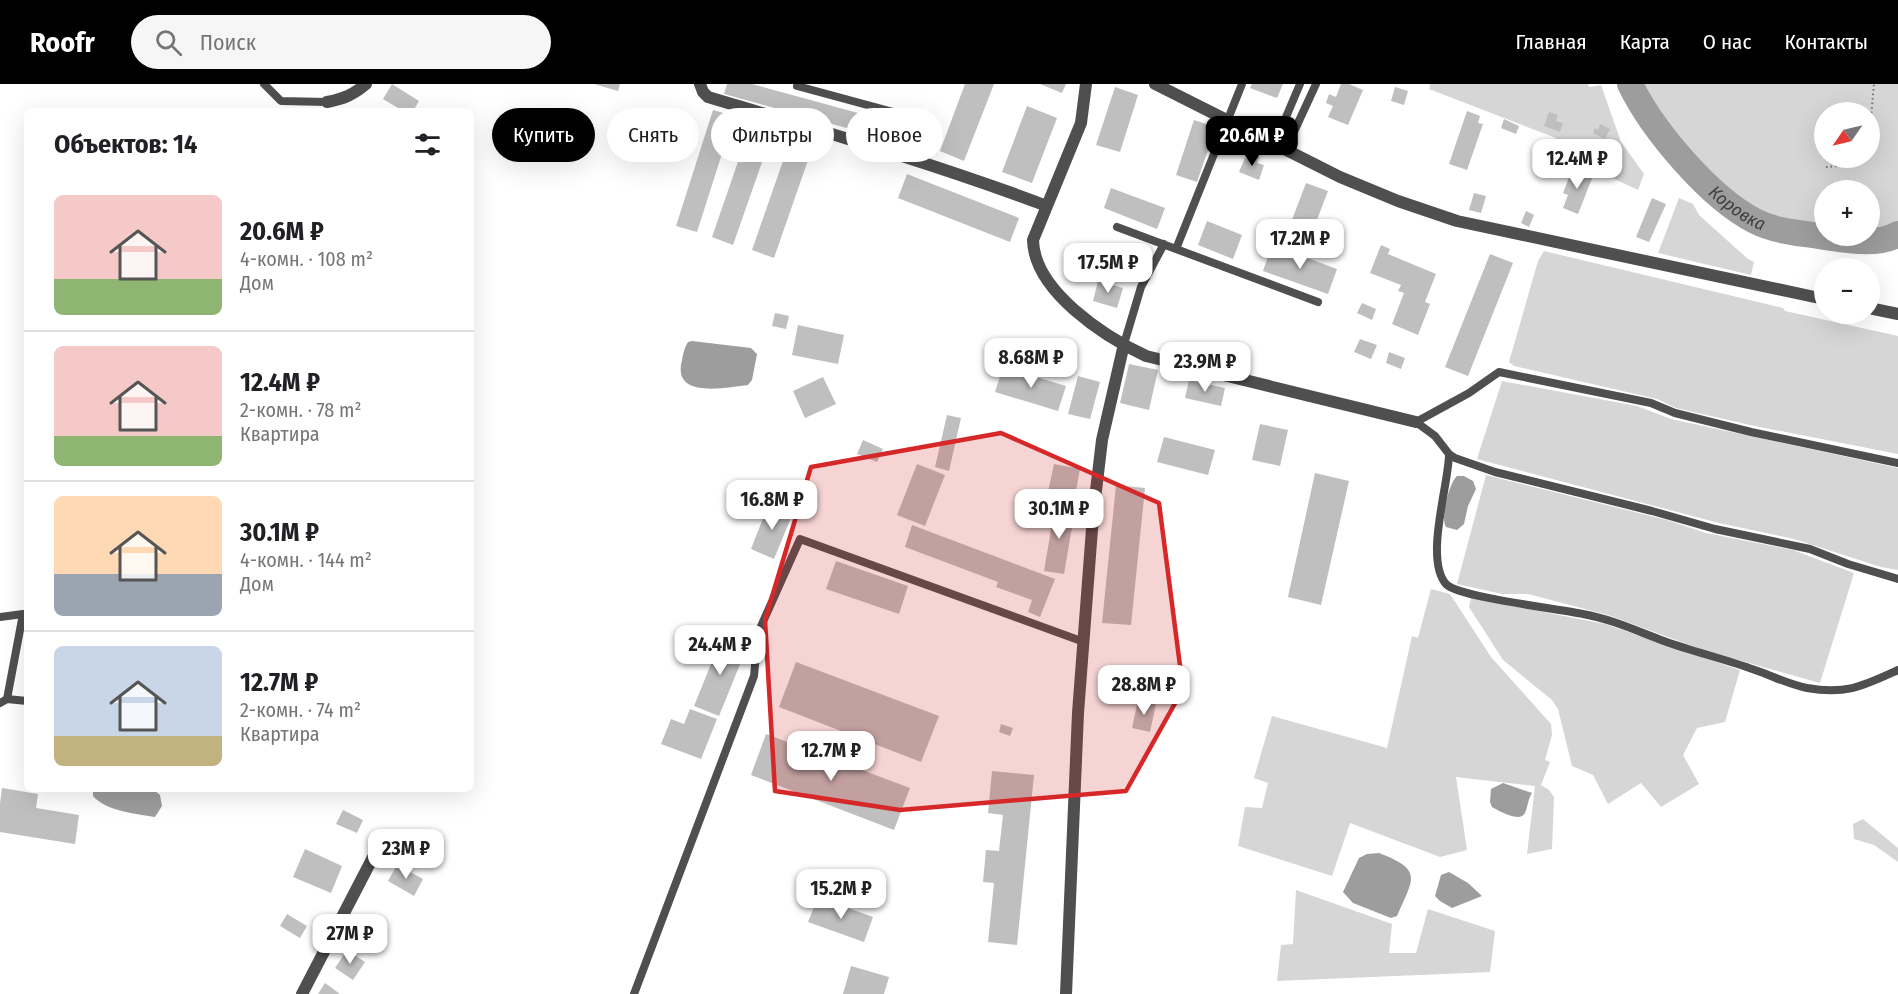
<!DOCTYPE html>
<html lang="ru">
<head>
<meta charset="utf-8">
<style>
  :root { --surface:#fff; --page:#f6f6f6; --text:#202124; --muted:#757577; --line:#e0e0e0; --accent:#000 }
  body { margin:0; font-family:"Fira Sans Condensed",sans-serif; background:var(--page); color:var(--text); height:100vh; display:flex; flex-direction:column; font-size:22px; white-space:nowrap }
  * { box-sizing:border-box; margin:0 }
  p { font-size:20px; color:var(--muted) }
  .icon { flex:none; width:33px; height:33px; fill:none; stroke:currentColor; stroke-width:2; stroke-linecap:round; stroke-linejoin:round }
  .map { position:relative; flex:1; overflow:hidden }
  .drawer { position:absolute; left:24px; top:24px; width:450px; height:684px; display:flex; flex-direction:column; background:var(--surface); border-radius:9px; box-shadow:0 6px 24px #0002 }
  .drawer>* { flex:none }
  .hud { position:absolute; left:492px; top:24px; width:570px; height:54px; display:flex; gap:12px }
  .needle { width:39px; rotate:236deg }
  .fabs { position:absolute; left:1814px; top:18px; display:grid; gap:12px }
  .fabs a { display:grid; place-items:center; width:66px; height:66px; border-radius:50%; background:var(--surface); box-shadow:0 6px 24px #0002; font-size:30px }
  .price { position:absolute; translate:-50% -51px; padding:0 14px; border-radius:12px; background:#fff; color:#222; font-size:20px; line-height:39px; filter:drop-shadow(0 2px 3px #0008) }
  .price::after { content:''; position:absolute; left:50%; top:36px; width:18px; height:14px; margin-left:-9px; background:inherit; clip-path:polygon(0 0,100% 0,50% 100%) }
  .price.current { background:var(--accent); color:#fff }
  ul { padding:0; list-style:none }
  li { display:flex; align-items:center; gap:18px; height:150px; padding:0 30px }
  li+li { border-top:2px solid var(--line) }
  li span { display:grid; place-items:center; flex:none; width:168px; height:120px; border-radius:9px; color:#555 }
  li>.icon { margin-inline-start:auto }
  span .icon { width:72px; height:72px; fill:#fffc; stroke-width:1 }
  li b { font-size:26px }
  h2 { display:flex; justify-content:space-between; align-items:center; height:72px; padding:0 30px; font-size:26px }
  .pill { padding:0 21px; border-radius:27px; background:var(--surface); box-shadow:0 6px 24px #0002; font-size:21px; line-height:54px }
  .pill.current { background:var(--accent); color:#fff }
  header { display:flex; align-items:center; gap:36px; box-sizing:border-box; height:84px; padding:0 30px; background:var(--accent); color:#fff }
  header strong { font-size:28px }
  nav { display:flex; gap:33px; margin-inline-start:auto; font-size:21px }
  .search { width:420px; height:54px; background:var(--page); display:flex; align-items:center; gap:15px; box-sizing:border-box; padding:0 21px; border-radius:33px; color:var(--muted); font-size:22px }
  .map>svg:first-child { display:block }
</style>
</head>
<body>
<header>
<strong>Roofr</strong>
<div class="search"><svg class="icon" aria-label="search" viewBox="0 0 24 24"><circle cx="10" cy="10" r="6"/><path d="M15 15l6 6"/></svg>Поиск</div>
<nav><a>Главная</a><a>Карта</a><a>О нас</a><a>Контакты</a></nav>
</header>
<div class="map">
<svg width="1898" height="910" viewBox="0 0 1898 910">
  <rect width="100%" height="100%" fill="#fff"/>
  <path fill="#d6d6d6" fill-rule="evenodd" d="M1430,0H1588L1589,3L1601,1L1621,58L1644,90L1638,106L1552,66L1556,54L1429,5Z
    M1640,0H1898V139L1890,145L1869,147V106H1824V140L1777,135L1743,123L1719,105L1661,37ZM1824,28H1869V74H1824Z
    M1679,114L1693,120L1699,131L1748,175L1754,178L1751,191L1658,169Z
    M1544,167L1783,224L1785,227L1898,252V370L1750,341L1676,324L1657,315L1514,282L1509,278L1538,177Z
    M1502,297L1637,322L1671,335L1898,384V486L1881,483L1794,455L1719,439L1477,375Z
    M1486,391L1667,436L1706,449L1793,466L1854,489L1820,599L1706,567L1608,531L1528,510H1502L1457,500Z
    M1431,505L1450,510L1491,573L1551,640L1552,651L1545,676L1550,678L1541,701L1549,706L1554,713L1552,765L1527,770L1535,702L1456,693L1467,766L1440,773L1350,739L1332,792L1238,762L1245,723L1262,724L1268,699L1254,694L1272,632L1387,664L1412,552L1418,554Z
    M1471,514L1605,540L1740,586L1725,638L1697,644L1683,671L1699,700L1661,723L1641,699L1608,720L1593,691L1572,682L1558,625L1552,616L1503,576L1469,523Z
    M1863,735L1898,764V778L1874,761L1854,755L1853,740Z
    M1296,806L1392,840L1389,869H1416L1428,825L1495,847L1490,888L1277,897L1281,861L1293,860Z"/>
  <path fill="#9d9d9d" d="M692,257L751,264L757,270L752,296L748,301C728,303 676,315 681,281C683,273 683,266 688,258Z
    M1457,392H1464L1473,397L1476,405L1468,422L1464,440L1457,446L1446,443C1440,435 1449,399 1457,392Z
    M1503,699L1532,709C1528,715 1528,722 1525,729C1520,739 1499,727 1492,723L1490,718L1491,705Z
    M93,705H153L160,711L162,722L155,733C136,730 106,727 93,712Z
    M1379,769C1424,786 1413,795 1397,832L1391,834L1353,819L1343,808L1359,774L1367,770Z
    M1449,788L1468,799L1482,812L1452,824L1440,817L1435,812L1441,791Z"/>
  <g fill="none" stroke-linecap="round" stroke-linejoin="round">
    <path stroke="#9d9d9d" stroke-width="26" id="s1" d="M1630,0C1652,46 1710,114 1755,137C1778,149 1806,149 1831,154C1851,157 1881,161 1898,150"/>
  </g>
  <path fill="#bfbfbf" d="M392,0L419,17L413,27H403L383,15Z
    M594,0H620L618,7Z
    M727,0H752L891,38L886,55L724,10Z
    M965,0H994L964,77L940,67Z
    M1040,0H1066L1062,9Z
    M1252,0H1283L1277,14L1250,4Z
    M1341,0H1349L1363,6L1348,41L1328,33L1333,22L1326,19L1329,10L1336,13Z
    M1115,3L1138,11L1120,68L1096,61Z
    M1395,3L1408,7L1404,21L1391,17Z
    M1027,22L1057,34L1032,99L1002,88Z
    M713,26L734,32L697,148L676,142Z
    M1467,27L1480,32L1478,39L1483,40L1467,86L1449,80Z
    M1549,28L1558,31L1556,37L1563,39L1560,48L1544,42Z
    M1504,35L1519,42L1516,50L1501,44Z
    M1194,36L1216,43L1197,98L1176,91Z
    M752,37L774,44L733,161L712,153Z
    M1600,40L1610,45L1605,55L1593,49L1595,44L1598,46Z
    M792,51L814,59L774,174L752,166Z
    M1250,70L1259,73L1257,79L1264,81L1259,96L1239,88L1245,74L1248,75Z
    M1572,86L1577,89L1578,86L1593,92L1578,130L1563,124L1568,111L1563,109Z
    M907,90L1019,134L1010,158L898,114Z
    M1306,99L1328,107L1307,162L1285,154Z
    M1111,104L1165,124L1157,145L1104,124Z
    M1474,109L1486,112L1481,129L1469,126Z
    M1652,114L1666,120L1649,158L1636,153Z
    M1526,127L1534,131L1529,143L1521,139Z
    M1207,137L1242,151L1233,175L1198,161Z
    M1272,161L1337,185L1328,210L1263,187Z
    M1381,161L1390,165L1388,170L1436,190L1425,218L1430,220L1418,251L1392,240L1404,209L1398,207L1401,201L1370,189Z
    M1490,170L1513,179L1468,292L1445,283Z
    M1098,197L1123,204L1117,224L1093,217Z
    M1362,219L1376,225L1372,236L1357,229Z
    M775,229L789,232L786,245L772,242Z
    M798,241L844,251L838,280L792,271Z
    M1360,255L1377,261L1371,275L1354,268Z
    M1389,268L1405,274L1401,285L1386,279Z
    M1129,280L1158,286L1149,326L1120,319Z
    M1003,283L1066,302L1058,327L995,308Z
    M1078,292L1100,298L1090,335L1068,330Z
    M823,293L836,320L805,334L793,307Z
    M1189,296L1225,304L1221,322L1185,314Z
    M947,331L961,334L949,387L935,383Z
    M1260,340L1288,346L1280,382L1252,376Z
    M1164,353L1215,366L1208,391L1157,378Z
    M863,356L883,365L877,378L857,370Z
    M917,380L945,391L925,442L897,431Z
    M1054,380L1080,385L1073,423L1046,417Z
    M1315,389L1349,397L1321,521L1288,513Z
    M1116,401L1145,404L1131,541L1102,539Z
    M769,419L793,429L774,475L751,465Z
    M1055,422L1075,426L1064,490L1044,487Z
    M912,441L1055,495L1040,533L1028,528L1032,516L996,503L998,498L905,463Z
    M836,477L908,502L899,530L826,505Z
    M722,553L747,563L719,632L694,622Z
    M796,578L939,632L921,678L779,623Z
    M1138,616L1156,620L1150,648L1132,644Z
    M690,625L717,635L701,675L661,660L671,635L684,640Z
    M1001,640L1013,644L1010,652L999,648Z
    M766,650L910,704L894,746L751,691Z
    M992,687L1034,691L1017,861L988,858L994,799L983,798L986,766L999,767L1003,731L988,729Z
    M2,704L38,710L36,724L79,731L75,760L0,748V720Z
    M343,726L363,736L357,749L336,740Z
    M305,765L342,782L331,809L293,793Z
    M397,781L423,795L414,812L388,797Z
    M818,813L873,833L864,858L808,838Z
    M287,830L307,842L300,854L280,842Z
    M347,866L365,878L353,896L335,884Z
    M851,882L889,893L884,910H843Z
    M325,899L340,910H318Z"/>
  <g fill="none" stroke-linecap="round" stroke-linejoin="round">
    <path stroke="#717171" stroke-width="2" stroke-dasharray="1.5 3" stroke-linecap="butt" d="M1869,56L1874,0
      M1826,83L1854,81L1862,74"/>
    <path stroke="#4f4f4f" stroke-width="8" d="M264,0L281,17L327,18
      M797,2L908,32L894,68
      M1275,59L1300,0
      M1286,65L1316,0
      M1117,143L1318,218
      M1176,165L1242,0
      M1124,260L1141,203L1164,160
      M1416,338L1435,352L1449,370L1455,374L1495,388L1652,427L1715,445L1810,465L1848,480L1898,495
      M1416,338L1469,309L1499,288L1651,319L1675,329L1751,348L1898,379
      M1449,370C1449,400 1424,475 1446,500C1457,513 1560,525 1583,530C1611,535 1637,547 1664,557C1694,568 1725,575 1755,586C1773,592 1787,600 1807,604C1846,611 1863,602 1898,586
      M0,533L23,530L7,615
      M0,619L7,615L27,617
      M634,910L754,592L758,549L800,455L1084,558"/>
    <path stroke="#4f4f4f" stroke-width="12" d="M700,0L703,8L708,13C822,47 936,80 1047,122
      M1086,0L1081,39L1033,156C1034,207 1105,253 1146,272L1416,338
      M1155,0L1340,93L1398,117L1457,137L1824,215
      M327,18C343,15 353,11 366,0
      M1869,224L1898,230
      M302,910L384,752
      M1066,910L1078,629L1093,432L1102,356L1124,260"/>
  </g>
  <path fill="#d62828" fill-opacity="0.2" stroke="#d62828" stroke-width="4.5" stroke-linejoin="round" d="M1001,349L1159,419L1183,605L1126,707L900,726L775,707L765,536L811,383Z"/>
  <g text-anchor="middle" stroke-width="4.5" stroke-linejoin="round" paint-order="stroke">
    <g font-size="18" font-style="italic" fill="#3e3e3e" stroke="#fff">
      <text dy="6" stroke="none"><textPath href="#s1" startOffset="166">Коровка</textPath></text>
    </g>
  </g>
</svg>
<div class="fabs">
<a><svg class="needle" viewBox="-14 -14 28 28"><path d="M0-13l5 13h-10z" fill="#e53935"/><path d="M0 13l5-13h-10z" fill="#757577"/></svg></a>
<a>+</a>
<a>−</a>
</div>
<b class="price current" style="left:1252px;top:83px">20.6M ₽</b>
<b class="price" style="left:1577px;top:106px">12.4M ₽</b>
<b class="price" style="left:1300px;top:186px">17.2M ₽</b>
<b class="price" style="left:1108px;top:210px">17.5M ₽</b>
<b class="price" style="left:1031px;top:305px">8.68M ₽</b>
<b class="price" style="left:1205px;top:309px">23.9M ₽</b>
<b class="price" style="left:772px;top:447px">16.8M ₽</b>
<b class="price" style="left:1059px;top:456px">30.1M ₽</b>
<b class="price" style="left:720px;top:592px">24.4M ₽</b>
<b class="price" style="left:1144px;top:632px">28.8M ₽</b>
<b class="price" style="left:831px;top:698px">12.7M ₽</b>
<b class="price" style="left:406px;top:796px">23M ₽</b>
<b class="price" style="left:841px;top:836px">15.2M ₽</b>
<b class="price" style="left:350px;top:881px">27M ₽</b>
<div class="hud">
<a class="pill current">Купить</a>
<a class="pill">Снять</a>
<a class="pill">Фильтры</a>
<a class="pill">Новое</a>
</div>
<section class="drawer">
<h2>Объектов: 14<svg class="icon" aria-label="filters" viewBox="0 0 24 24"><path d="M4 7h16M4 17h16"/><circle cx="9" cy="7" r="2"/><circle cx="15" cy="17" r="2"/></svg></h2>
<ul>
<li><span style="background:linear-gradient(#f6c9c9 70%,#8fb573 0)"><svg class="icon" aria-label="home" viewBox="0 0 24 24"><path d="M3 11l9-7 9 7M6 9v11h12V9"/></svg></span><div><b>20.6M ₽</b><p>4-комн. · 108 m²</p><p>Дом</p></div></li>
<li><span style="background:linear-gradient(#f6c9c9 75%,#8fb573 0)"><svg class="icon" aria-label="home" viewBox="0 0 24 24"><path d="M3 11l9-7 9 7M6 9v11h12V9"/></svg></span><div><b>12.4M ₽</b><p>2-комн. · 78 m²</p><p>Квартира</p></div></li>
<li><span style="background:linear-gradient(#ffd9b3 65%,#9aa5b1 0)"><svg class="icon" aria-label="home" viewBox="0 0 24 24"><path d="M3 11l9-7 9 7M6 9v11h12V9"/></svg></span><div><b>30.1M ₽</b><p>4-комн. · 144 m²</p><p>Дом</p></div></li>
<li><span style="background:linear-gradient(#c9d6e8 75%,#c2b280 0)"><svg class="icon" aria-label="home" viewBox="0 0 24 24"><path d="M3 11l9-7 9 7M6 9v11h12V9"/></svg></span><div><b>12.7M ₽</b><p>2-комн. · 74 m²</p><p>Квартира</p></div></li>
</ul>
</section>
</div>
</body>
</html>
